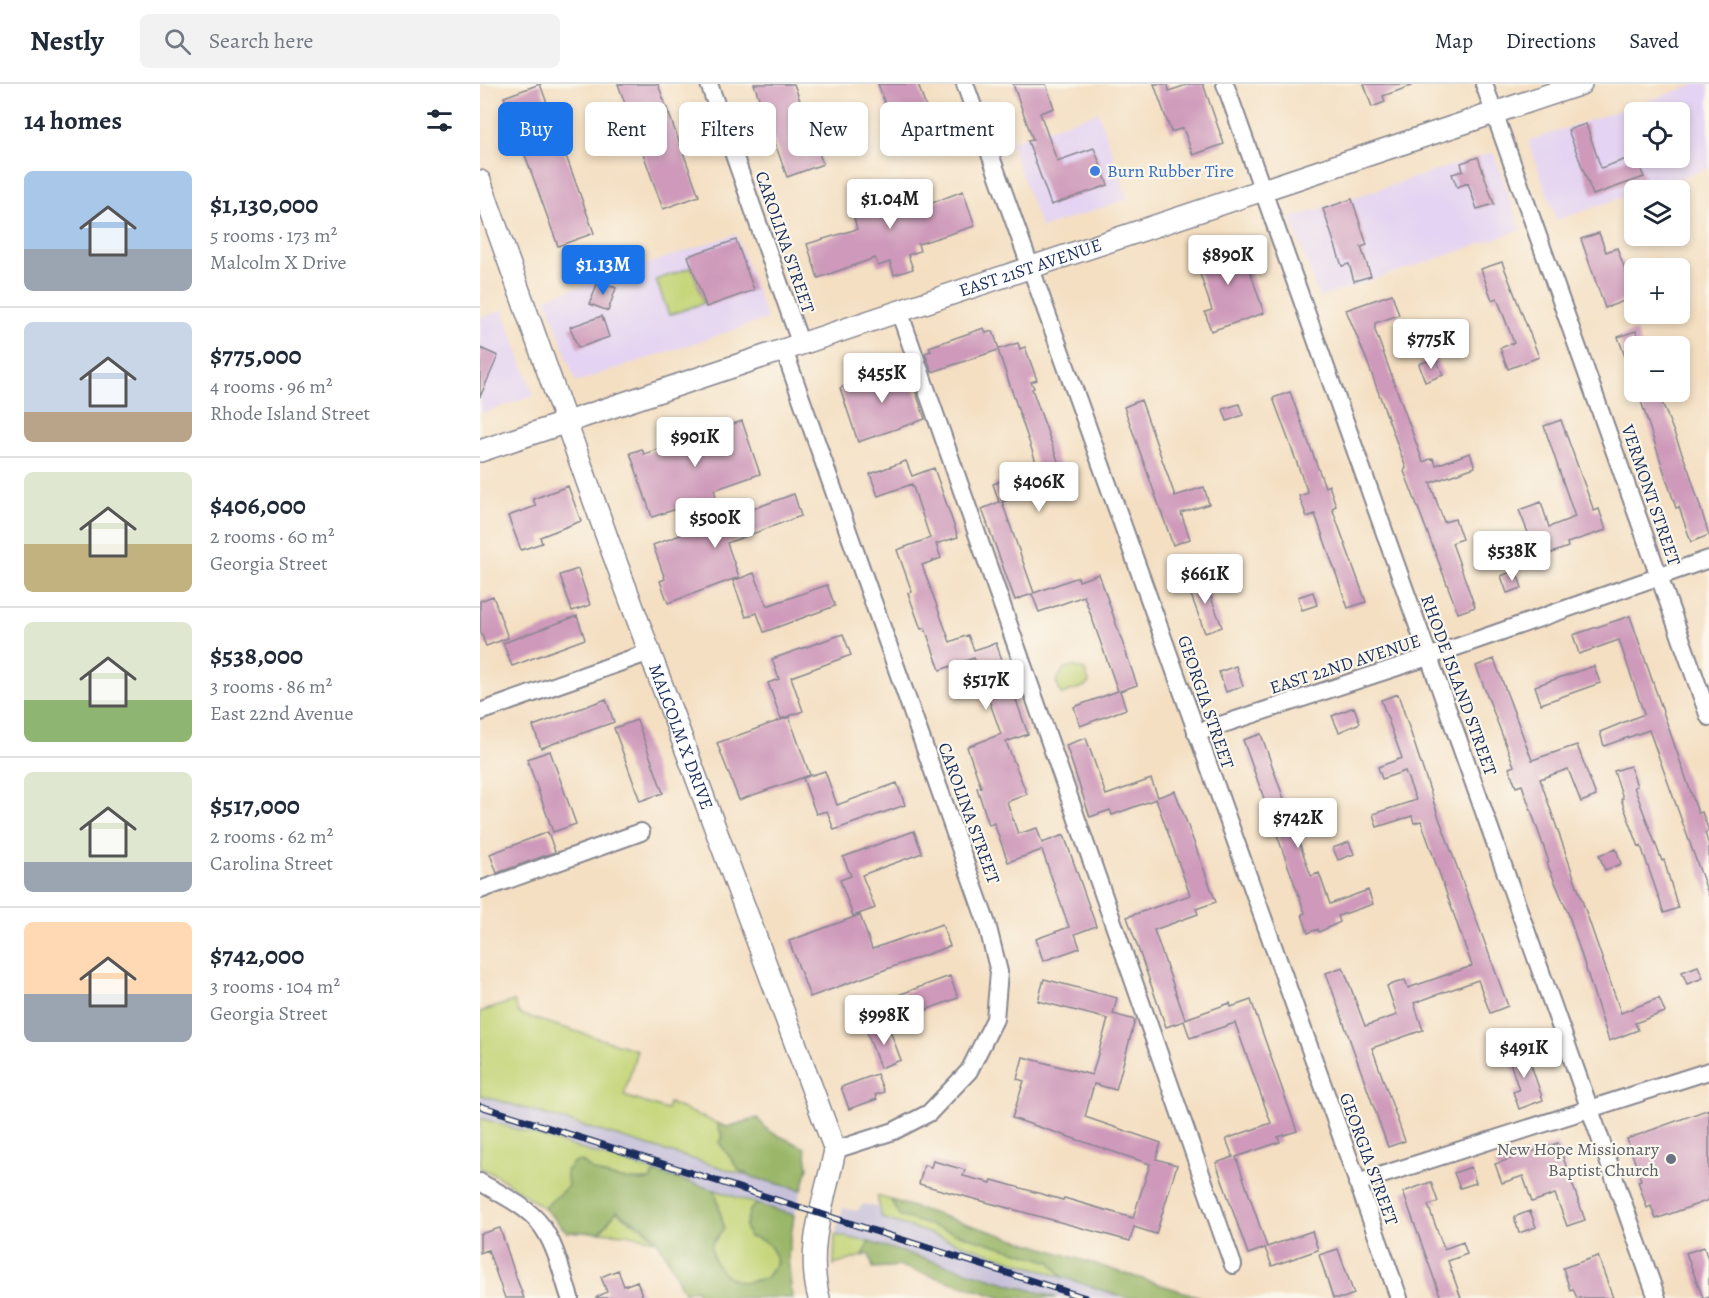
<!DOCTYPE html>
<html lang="en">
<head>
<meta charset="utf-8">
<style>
  :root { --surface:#fff; --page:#f2f2f3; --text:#1f2937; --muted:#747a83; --line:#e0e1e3; --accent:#1a73e8 }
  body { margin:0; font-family:Alegreya,serif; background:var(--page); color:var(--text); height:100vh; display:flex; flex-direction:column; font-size:22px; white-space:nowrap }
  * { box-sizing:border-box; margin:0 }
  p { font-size:20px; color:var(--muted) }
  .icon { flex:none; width:33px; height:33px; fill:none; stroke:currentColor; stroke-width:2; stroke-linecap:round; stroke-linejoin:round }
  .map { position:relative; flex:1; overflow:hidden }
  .drawer { display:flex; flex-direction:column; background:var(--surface); width:480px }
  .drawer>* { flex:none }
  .banner { position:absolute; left:18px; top:18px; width:570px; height:54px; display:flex; gap:12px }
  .fabs { position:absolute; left:1144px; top:18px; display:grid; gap:12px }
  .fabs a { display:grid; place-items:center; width:66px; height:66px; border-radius:9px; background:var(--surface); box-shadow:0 3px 9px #0003; font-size:30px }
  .price { position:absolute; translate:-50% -51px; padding:0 14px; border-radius:6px; background:#fff; color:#222; font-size:20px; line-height:39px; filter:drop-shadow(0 2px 3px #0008) }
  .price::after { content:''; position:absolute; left:50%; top:36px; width:18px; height:14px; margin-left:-9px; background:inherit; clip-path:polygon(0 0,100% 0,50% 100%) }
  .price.on { background:var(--accent); color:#fff }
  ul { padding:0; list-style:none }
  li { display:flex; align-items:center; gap:18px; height:150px; padding:0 24px }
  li+li { border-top:2px solid var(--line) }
  li span { display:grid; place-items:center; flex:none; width:168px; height:120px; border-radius:9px; color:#555 }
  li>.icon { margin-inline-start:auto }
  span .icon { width:72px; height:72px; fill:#fffc; stroke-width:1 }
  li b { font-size:26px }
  h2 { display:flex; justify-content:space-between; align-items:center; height:72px; padding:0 24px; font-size:26px }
  .chip { padding:0 21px; border-radius:9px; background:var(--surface); box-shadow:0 3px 9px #0003; font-size:21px; line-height:54px }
  .chip.on { background:var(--accent); color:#fff }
  header { display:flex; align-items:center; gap:36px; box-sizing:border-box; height:84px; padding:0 30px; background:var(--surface); border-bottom:2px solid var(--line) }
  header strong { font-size:28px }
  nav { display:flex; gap:33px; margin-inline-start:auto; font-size:21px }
  .search { width:420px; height:54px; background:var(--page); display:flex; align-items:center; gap:15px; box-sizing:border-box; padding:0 21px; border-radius:9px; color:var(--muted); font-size:22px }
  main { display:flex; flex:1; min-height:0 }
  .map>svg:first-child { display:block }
</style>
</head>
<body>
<header>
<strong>Nestly</strong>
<div class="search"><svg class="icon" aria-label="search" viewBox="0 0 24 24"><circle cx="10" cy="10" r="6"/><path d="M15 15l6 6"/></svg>Search here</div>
<nav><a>Map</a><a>Directions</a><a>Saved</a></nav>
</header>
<main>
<section class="drawer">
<h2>14 homes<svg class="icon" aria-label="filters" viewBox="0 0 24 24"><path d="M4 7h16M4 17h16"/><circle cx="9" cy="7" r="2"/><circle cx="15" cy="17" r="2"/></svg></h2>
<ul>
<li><span style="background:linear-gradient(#a9c7e8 65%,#9aa5b1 0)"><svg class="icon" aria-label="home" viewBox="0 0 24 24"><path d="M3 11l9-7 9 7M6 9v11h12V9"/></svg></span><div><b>$1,130,000</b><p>5 rooms · 173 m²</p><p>Malcolm X Drive</p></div></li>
<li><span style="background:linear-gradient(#c9d6e8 75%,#b9a48a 0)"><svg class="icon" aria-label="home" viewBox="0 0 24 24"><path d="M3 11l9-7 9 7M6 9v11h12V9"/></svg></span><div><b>$775,000</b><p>4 rooms · 96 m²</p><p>Rhode Island Street</p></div></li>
<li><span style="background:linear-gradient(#dfe7d0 60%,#c2b280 0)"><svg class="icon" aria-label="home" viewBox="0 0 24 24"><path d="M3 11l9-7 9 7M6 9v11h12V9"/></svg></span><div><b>$406,000</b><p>2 rooms · 60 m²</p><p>Georgia Street</p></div></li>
<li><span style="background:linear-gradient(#dfe7d0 65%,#8fb573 0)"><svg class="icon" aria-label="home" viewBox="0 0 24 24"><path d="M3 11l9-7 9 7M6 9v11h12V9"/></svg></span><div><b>$538,000</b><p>3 rooms · 86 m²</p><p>East 22nd Avenue</p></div></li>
<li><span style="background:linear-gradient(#dfe7d0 75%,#9aa5b1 0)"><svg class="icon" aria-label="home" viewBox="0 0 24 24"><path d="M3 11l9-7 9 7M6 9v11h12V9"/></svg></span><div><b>$517,000</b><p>2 rooms · 62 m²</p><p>Carolina Street</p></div></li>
<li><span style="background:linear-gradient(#ffd9b3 60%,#9aa5b1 0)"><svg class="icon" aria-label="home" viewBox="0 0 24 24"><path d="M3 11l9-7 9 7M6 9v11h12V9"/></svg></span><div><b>$742,000</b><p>3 rooms · 104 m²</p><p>Georgia Street</p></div></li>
</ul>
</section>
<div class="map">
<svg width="1229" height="1214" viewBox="0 0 1229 1214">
  <rect width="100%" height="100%" fill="#fbf7ec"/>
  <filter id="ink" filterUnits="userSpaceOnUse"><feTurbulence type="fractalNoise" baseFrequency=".0167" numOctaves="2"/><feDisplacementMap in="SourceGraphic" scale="12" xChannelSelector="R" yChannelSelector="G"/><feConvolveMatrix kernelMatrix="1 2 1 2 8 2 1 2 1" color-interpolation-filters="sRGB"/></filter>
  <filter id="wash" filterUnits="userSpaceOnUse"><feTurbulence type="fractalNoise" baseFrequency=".008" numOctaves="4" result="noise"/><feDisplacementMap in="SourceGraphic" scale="24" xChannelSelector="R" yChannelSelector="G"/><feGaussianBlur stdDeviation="1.35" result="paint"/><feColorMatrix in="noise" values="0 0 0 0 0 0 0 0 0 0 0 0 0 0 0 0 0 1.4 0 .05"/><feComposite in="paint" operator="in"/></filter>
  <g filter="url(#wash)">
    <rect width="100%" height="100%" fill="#f4dfc2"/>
    <path fill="#e4d3f2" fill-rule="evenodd" d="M1217,0H1229V84L1163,106H1155V109L1077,136L1048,57ZM1155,28H1200V74H1155Z
      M618,28L648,115L561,144L530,58Z
      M1013,68L1041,146L839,214L811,134Z
      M256,150L287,235L96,298L66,214Z
      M23,226L54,312L0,330V234Z"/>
    <path fill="#c6c0da" d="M0,1011L272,1093L322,1106L314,1131L0,1034Z
      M384,1120L399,1124L402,1134L646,1214H577L395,1159L355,1151L363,1124L376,1127Z"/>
    <path fill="#c3d476" stroke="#6f826a" stroke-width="1.5" d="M212,183L224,219L189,231L176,196Z
      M592,582L605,586L609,598L606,602L581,610L576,597L584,585Z
      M34,917L39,930L157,966L144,1012L187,1026L189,1019L237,1039L243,1054L239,1058L259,1086L272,1093L0,1011V928Z
      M0,1034L175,1088L170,1096C146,1098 118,1094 101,1077L88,1102L64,1124L16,1091L0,1084Z
      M235,1106L277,1120L270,1126L269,1153C286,1156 293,1160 297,1178L286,1194C279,1195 269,1199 262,1198C242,1195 232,1179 231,1161L244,1144Z
      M397,1112L411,1116L414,1123L571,1178L582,1193L402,1134Z
      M136,1127C151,1141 161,1139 175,1156L145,1150L120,1148Z
      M355,1151L389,1158L383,1172L354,1181Z"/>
    <path fill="#9ab667" stroke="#5a7262" stroke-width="1.5" d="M277,1034L289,1047L325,1064L328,1083L322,1106L272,1093L259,1086L239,1058L243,1054L237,1039L247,1043Z
      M101,1077C117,1093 146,1098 170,1096L175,1088L235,1106L244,1144L231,1161C232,1179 243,1195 262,1198C269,1199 279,1195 286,1194L297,1178C293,1160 286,1156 269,1153L265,1143L270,1126L277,1120L314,1131L308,1173L312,1214H219L216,1205L204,1209C194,1188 183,1159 165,1144C157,1137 145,1135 137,1127L120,1148H87L64,1124L88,1102L86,1087L93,1079Z
      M411,1116L723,1214H646L582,1193L571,1178L419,1132Z
      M389,1158L577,1214H522L420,1182L393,1184L389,1170L383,1172Z"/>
    <g id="blocks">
      <path fill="#ce99ba" d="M60,0L114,149L78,162L24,13Z
        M138,0H178L219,112L183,125Z
        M274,0H314L343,80L307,93Z
        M398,0H438L452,41L417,54Z
        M533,0H566L574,24L560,29L577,77L614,64L628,101L571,121L548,57L553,56Z
        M674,0H688L689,7L709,0H723L744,60L713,71L703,44L691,48Z
        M884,0H931V2L903,12L905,18L892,23Z
        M1106,40L1121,84L1155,72L1164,93L1113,111L1088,46Z
        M998,73L1014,120L997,125L988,99L977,103L972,90L983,87L981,79Z
        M430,98L439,124L483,107L495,142L438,160L440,167L428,171L433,185L414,191L410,178L398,182L395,174L338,194L327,160L377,145L370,118Z
        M872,115L887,161L881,163L891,192L874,197L869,180L862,182L843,125Z
        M1119,149L1126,168L1137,164L1155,213L1125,224L1101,155Z
        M256,156L274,206L226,223L208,172Z
        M760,157L784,229L731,247L725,228L732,226L714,172Z
        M1022,178L1059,273L1028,285L1020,264L1034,259L1017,214L1012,216L1001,185Z
        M118,197L136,204L128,227L110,220Z
        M912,210L919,231L895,239V246L943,378L953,374L956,381L990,369L995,383L950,399L964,438L975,435L982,455L972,459L995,523L978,529L924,387L926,384L887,277L866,226Z
        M122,232L129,253L98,264L90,243Z
        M504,244L506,249L513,247L519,265L538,259L540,265L545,263L557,296L551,298L554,304L552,305L583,391L564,398L566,403L522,418L554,509L598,493L599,497L619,490L657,601L640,607L646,625L600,642L594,623L638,607L604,512L559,528L552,510L535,516L502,425L519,418L513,400L558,384L518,266L452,288L445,269L451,267L449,263Z
        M1156,247L1162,262H1155L1153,295L1138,253Z
        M0,264L18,272L0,313Z
        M956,274L963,291L945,298L939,280Z
        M427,282L445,335L378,358L360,304Z
        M810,308L845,403L849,401L856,422L852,424L886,518L868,524L835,430L827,433L819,412L828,409L793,314Z
        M1158,308H1178L1209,387L1229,451L1211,458L1199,423L1196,424Z
        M661,316L695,412L724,403L729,420L701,429L710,455L693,461L644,323Z
        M759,320L763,331L747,337L743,325Z
        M1081,336L1114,427L1119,425L1126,446L1087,459L1088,463L1058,474L1039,426L1061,418L1069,443L1095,433L1064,342Z
        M262,337L280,390L234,406L236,412L172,433L150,369L162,365L164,370Z
        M426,377L432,392L454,384L478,453L456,460L461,474L442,481L470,558L488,551L494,566L516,559L548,650L526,658L547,710L527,718L538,750L557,744L562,759L584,751L616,842L595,850L600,864L563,877L556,855L589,843L562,766L528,778L514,739L509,741L497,704L501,703L487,663L521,650L494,574L460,586L445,544L441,545L437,534L428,509L432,508L417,466L450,454L432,400L398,412L390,390Z
        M88,402L101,437L60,453L62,459L41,466L28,432L56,422L53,415Z
        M314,410L321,432L247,459L259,493L188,519L180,497L185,495L173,461Z
        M98,485L110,521L92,527L80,491Z
        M1036,486L1042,504L1027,509L1021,492Z
        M274,489L287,522L347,501L355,522L284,548L277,529L266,533L253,497Z
        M724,494L742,543L725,549L707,500Z
        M833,508L837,521L822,526L818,513Z
        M13,512L28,554L6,562L0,546V517Z
        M97,532L105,555L32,582L23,559Z
        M1150,532L1218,729L1222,728L1229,747L1225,749L1229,761V812L1169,646L1124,662L1120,648L1164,630L1139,556L1099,570L1093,551Z
        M363,550L371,571L311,593L323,627L301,635L288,599L299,595L292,575Z
        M1014,575L1052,676L1097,661L1116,712L1101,718L1088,685L1060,695L1141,929L1179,914L1185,928L1155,939L1158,946L1129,957L1088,829L1067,779L1069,778L1042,701L1036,703L1029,684L1034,682L996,582Z
        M756,582L763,602L746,608L739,588Z
        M1114,582L1120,599L1061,620L1055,602Z
        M918,610L958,731L1028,922L1010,929L998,896L934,919L943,946L892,964L925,1057L908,1063L846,889L863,883L885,942L917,931L907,902L925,896L928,904L992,882L941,737L934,739L932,732L897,743L893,730L936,716L925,687L902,695L898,683L922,674L901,616Z
        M126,615L134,638L61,664L53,642Z
        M874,623L880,639L859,648L852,632Z
        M309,633L330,691L259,716L237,659Z
        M157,636L183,709L160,717L134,644Z
        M781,650L831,792L839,789L850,820L888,806L893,820L858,832L860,838L839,848L838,845L828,849L822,830L825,829L763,656Z
        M606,654L626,711L671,695L678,713L695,707L736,818L716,825L718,830L674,846L705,935L750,919L751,923L771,916L817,1047L798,1053L800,1058L756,1073L787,1163L832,1147L838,1166L792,1182L785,1164L768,1170L736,1079L753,1073L746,1055L791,1039L755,939L710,954L704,937L686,943L647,833L710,811L676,715L632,731L630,726L610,733L586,661Z
        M70,667L96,740L73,748L47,675Z
        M1150,682L1157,702L1154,703L1182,777L1184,776L1198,824L1184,829L1161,762L1159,763L1141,715L1143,714L1134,687Z
        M345,687L357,721L417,699L425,721L354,746L347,727L336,730L323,694Z
        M434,747L442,769L382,791L395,824L373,832L360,796L371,792L363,773Z
        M68,748L75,768L17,789L10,770Z
        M869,758L874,770L858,776L853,764Z
        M1136,765L1141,780L1125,786L1119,771Z
        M380,831L392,865L462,840L470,862L330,913L309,857Z
        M1218,882L1223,894L1207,900L1202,888Z
        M470,892L478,914L407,940L399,918Z
        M564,895L637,914L633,930L655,936L636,1006L614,1000L605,1033L681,1059L676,1075L697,1081L676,1150L654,1143L650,1157L439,1100L444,1081L451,1083L453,1077L485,1086L483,1092L511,1099L512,1096L583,1116L584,1114L653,1134L670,1080L532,1034L544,997L537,995L543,973L612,991L628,935L558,917Z
        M408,941L421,976L400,984L387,948Z
        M1045,963L1063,1016L1039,1025L1033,1008L1039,1006L1027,969Z
        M397,990L404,1008L395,1011L397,1015L369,1025L361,1003Z
        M1229,1025V1116L1176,1135L1171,1122L1167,1124L1158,1097L1161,1096L1147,1055Z
        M1078,1059L1105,1136L1087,1142L1075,1110L1052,1118L1043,1092L1022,1099L1015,1080Z
        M991,1083L996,1099L980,1104L974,1089Z
        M951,1098L958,1118L948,1121L964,1165L983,1158L987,1170L968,1177L981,1214H961L923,1108Z
        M1050,1127L1056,1143L1039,1149L1034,1133Z
        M20,1144L36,1193L44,1214H25L8,1166L0,1169V1150Z
        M1224,1163L1229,1179V1214H1223L1206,1169Z
        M858,1165L874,1210L863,1214H853L839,1171Z
        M1118,1172L1133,1214H1097L1093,1205L1090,1206L1083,1184Z
        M138,1186L144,1202L157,1197L163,1214H115L127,1208L121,1193Z"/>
    </g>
  </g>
  <g filter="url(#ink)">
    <use href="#blocks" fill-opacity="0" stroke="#888790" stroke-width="1.5"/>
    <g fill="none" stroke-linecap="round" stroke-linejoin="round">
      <g stroke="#888790" stroke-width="20">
        <path id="minor" d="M229,0L321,261
          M485,0L919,1214
          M745,0L1177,1214
          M1004,0L1229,633
          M419,227L753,1181
          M304,266L507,840L519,888L515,935L489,987L449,1029L414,1047L355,1066
          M0,628L170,568
          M716,649L948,573L1229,475
          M0,806L161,748
          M0,1098C20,1110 47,1122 61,1141C76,1161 82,1190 90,1214
          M877,1099L1229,987"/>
      </g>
      <g stroke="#888790" stroke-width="24">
        <g id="tertiary">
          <path id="s1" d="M0,97L129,459L355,1066C345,1116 325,1163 339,1214"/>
          <path id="s2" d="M0,367L1101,0"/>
        </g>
      </g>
      <use href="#minor" stroke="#fff" stroke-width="16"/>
      <use href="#tertiary" stroke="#fff" stroke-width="21"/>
      <g stroke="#1b2f5e" stroke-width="7">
        <path id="rail" d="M0,1022L606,1214"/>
      </g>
      <use href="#rail" stroke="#fbf7ec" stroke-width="4.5" stroke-dasharray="14" stroke-linecap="butt"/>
    </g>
  </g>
  <circle fill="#3f7fe0" stroke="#fbf7ec" stroke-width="2" cx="615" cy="87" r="6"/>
  <circle fill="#6b7280" stroke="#fbf7ec" stroke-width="2" cx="1191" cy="1075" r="6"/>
  <g text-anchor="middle" stroke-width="4.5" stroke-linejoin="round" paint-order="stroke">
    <g font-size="18" fill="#366cbe" stroke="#fbf7ec" text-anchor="start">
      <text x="627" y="93">Burn Rubber Tire</text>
    </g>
    <g font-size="18" fill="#1b2f5e" stroke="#fbf7ec">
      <text transform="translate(305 158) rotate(71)" y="6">CAROLINA STREET</text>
      <text dy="6" stroke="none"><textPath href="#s2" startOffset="580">EAST 21ST AVENUE</textPath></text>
      <text transform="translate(1171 411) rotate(71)" y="6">VERMONT STREET</text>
      <text transform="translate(865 580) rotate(-18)" y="6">EAST 22ND AVENUE</text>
      <text transform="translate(979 601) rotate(70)" y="6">RHODE ISLAND STREET</text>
      <text transform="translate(726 618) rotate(71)" y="6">GEORGIA STREET</text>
      <text dy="6" stroke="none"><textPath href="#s1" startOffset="591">MALCOLM X DRIVE</textPath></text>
      <text transform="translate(489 729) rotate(70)" y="6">CAROLINA STREET</text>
      <text transform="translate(889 1075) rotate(70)" y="6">GEORGIA STREET</text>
    </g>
    <g font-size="18" fill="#5b616d" stroke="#fbf7ec" text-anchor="end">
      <text x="1179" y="1071">New Hope Missionary<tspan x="1179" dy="21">Baptist Church</tspan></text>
    </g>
  </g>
</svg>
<div class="fabs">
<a><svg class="icon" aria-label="locate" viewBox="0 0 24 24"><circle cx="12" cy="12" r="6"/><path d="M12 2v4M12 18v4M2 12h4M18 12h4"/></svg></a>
<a><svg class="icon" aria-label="layers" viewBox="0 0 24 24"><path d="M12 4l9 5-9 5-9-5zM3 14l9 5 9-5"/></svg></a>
<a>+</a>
<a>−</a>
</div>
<b class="price" style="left:410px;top:146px">$1.04M</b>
<b class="price" style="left:748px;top:202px">$890K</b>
<b class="price on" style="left:123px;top:212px">$1.13M</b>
<b class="price" style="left:951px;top:286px">$775K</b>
<b class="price" style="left:402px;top:320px">$455K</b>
<b class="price" style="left:215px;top:384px">$901K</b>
<b class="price" style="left:559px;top:429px">$406K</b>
<b class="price" style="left:235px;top:465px">$500K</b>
<b class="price" style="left:1032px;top:498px">$538K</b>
<b class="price" style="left:725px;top:521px">$661K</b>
<b class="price" style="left:506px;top:627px">$517K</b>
<b class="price" style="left:818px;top:765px">$742K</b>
<b class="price" style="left:404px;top:962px">$998K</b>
<b class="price" style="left:1044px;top:995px">$491K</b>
<div class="banner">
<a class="chip on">Buy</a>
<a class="chip">Rent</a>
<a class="chip">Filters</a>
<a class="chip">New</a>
<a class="chip">Apartment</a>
</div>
</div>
</main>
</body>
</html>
